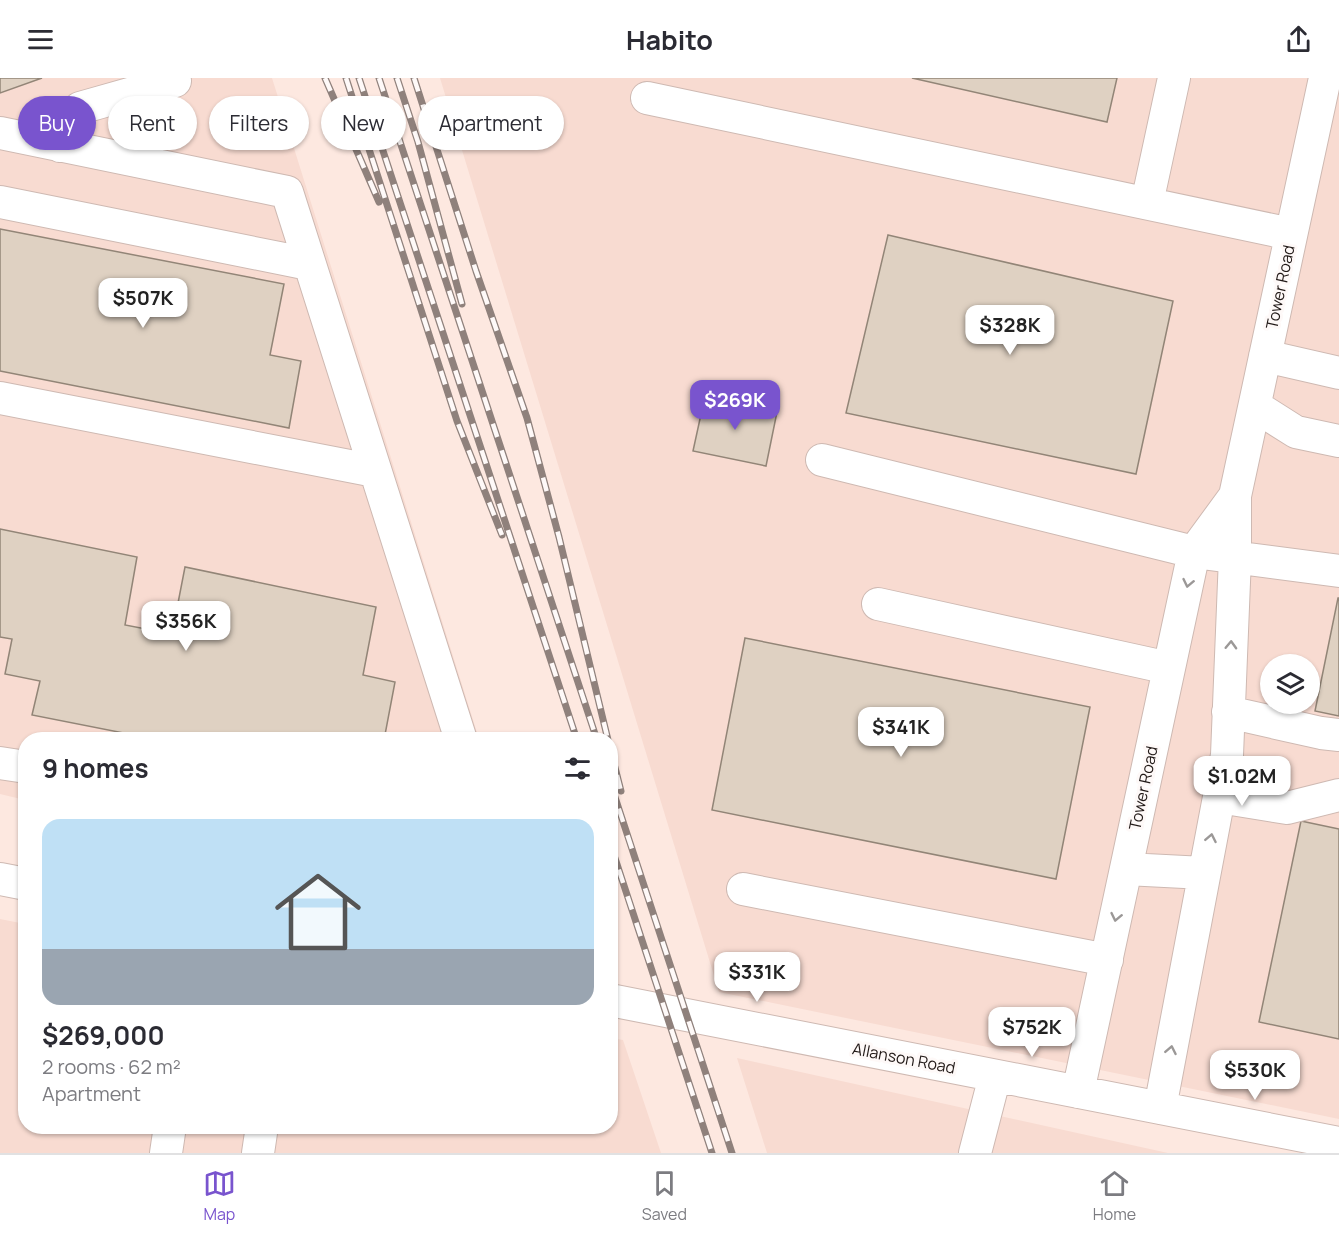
<!DOCTYPE html>
<html lang="en">
<head>
<meta charset="utf-8">
<style>
  :root { --surface:#fff; --page:#f7f7f7; --text:#2b2b33; --muted:#7c7c81; --line:#e1e1e2; --accent:#7954ce }
  body { margin:0; font-family:Manrope,sans-serif; background:var(--page); color:var(--text); height:100vh; display:flex; flex-direction:column; font-size:22px; white-space:nowrap }
  * { box-sizing:border-box; margin:0 }
  p { font-size:20px; color:var(--muted) }
  .icon { flex:none; width:33px; height:33px; fill:none; stroke:currentColor; stroke-width:2; stroke-linecap:round; stroke-linejoin:round }
  .map { position:relative; flex:1; overflow:hidden }
  .side { position:absolute; left:18px; top:654px; width:600px; height:402px; display:flex; flex-direction:column; background:var(--surface); border-radius:24px; box-shadow:0 2px 4px #0004 }
  .side>* { flex:none }
  .top-card { position:absolute; left:18px; top:18px; width:600px; height:54px; display:flex; gap:12px }
  .controls { position:absolute; left:1260px; top:576px; display:grid; gap:12px }
  .controls a { display:grid; place-items:center; width:60px; height:60px; border-radius:50%; background:var(--surface); box-shadow:0 2px 4px #0004; font-size:30px }
  .price { position:absolute; translate:-50% -51px; padding:0 14px; border-radius:12px; background:#fff; color:#222; font-size:20px; line-height:39px; filter:drop-shadow(0 2px 3px #0008) }
  .price::after { content:''; position:absolute; left:50%; top:36px; width:18px; height:14px; margin-left:-9px; background:inherit; clip-path:polygon(0 0,100% 0,50% 100%) }
  .price.active { background:var(--accent); color:#fff }
  ul { padding:0; list-style:none }
  li { display:grid; align-content:center; gap:12px; height:318px; padding:0 24px }
  li+li { border-top:2px solid var(--line) }
  li span { display:grid; place-items:center; height:186px; border-radius:18px; color:#555 }
  li>.icon { margin-inline-start:auto }
  span .icon { width:108px; height:108px; fill:#fffc; stroke-width:1 }
  li b { font-size:26px }
  h2 { display:flex; justify-content:space-between; align-items:center; height:72px; padding:0 24px; font-size:26px }
  .chip { padding:0 21px; border-radius:27px; background:var(--surface); box-shadow:0 2px 4px #0004; font-size:21px; line-height:54px }
  .chip.active { background:var(--accent); color:#fff }
  header { display:flex; justify-content:space-between; align-items:center; height:78px; padding:0 24px; background:var(--surface); font-size:27px; font-weight:700 }
  .dock { display:flex; justify-content:space-around; align-items:center; height:84px; border-top:2px solid var(--line); background:var(--surface); font-size:16px; color:var(--muted) }
  .dock a { display:grid; justify-items:center; gap:3px }
  .dock .active { color:var(--accent) }
  .map>svg:first-child { display:block }
</style>
</head>
<body>
<header><svg class="icon" aria-label="menu" viewBox="0 0 24 24"><path d="M4 6h16M4 12h16M4 18h16"/></svg>Habito<svg class="icon" aria-label="share" viewBox="0 0 24 24"><path d="M12 15V3M7 8l5-5 5 5M5 13v7h14v-7"/></svg></header>
<div class="map">
<svg width="1339" height="1075" viewBox="0 0 1339 1075">
  <rect width="100%" height="100%" fill="#fde8e0"/>
  <path fill="#f8dbd1" fill-rule="evenodd" d="M0,0H272L479,661L26,662L25,722L0,716Z
    M440,0H1339V1041L719,914ZM1270,586H1310V626H1270Z
    M0,841L25,846L26,1048H610L611,960L623,962L661,1075H0Z
    M737,980L1168,1075H767Z"/>
  <path fill="#dfd1c2" stroke="#928577" stroke-width="1.5" d="M0,0H42L0,15Z
    M912,0H1117L1107,44Z
    M0,151L284,206L270,277L301,283L289,350L0,293Z
    M888,157L1173,223L1136,396L846,335Z
    M705,318L777,334L766,388L693,373Z
    M0,451L137,479L125,547L172,556L185,489L376,529L363,597L395,604L384,662H159L32,637L40,603L5,596L12,561L0,559Z
    M1338,520H1339V638L1315,633Z
    M745,560L1090,629L1056,801L712,732Z
    M1301,743L1339,751V961L1259,944Z"/>
  <g fill="none" stroke-linecap="round" stroke-linejoin="round">
    <g stroke="#ceb9b2" stroke-width="34">
      <path id="minor" d="M647,20L1291,156
        M0,55L287,114L461,662
        M60,68L80,30L175,3
        M0,124L309,186
        M1147,125L1174,0
        M1265,278L1339,295
        M0,320L375,393
        M1255,328L1296,354L1339,363
        M822,382L1194,474L1339,493
        M878,526L1169,590
        M1228,634L1321,655L1339,657
        M0,685L26,689
        M1219,719L1287,730L1339,717
        M1126,791L1204,795
        M0,801L26,806
        M743,811L1107,882
        M610,922L1339,1065
        M1078,1014L1194,474L1235,418
        M1160,1030L1227,677L1235,479V418L1325,0
        M166,1075L170,1048
        M258,1075L262,1048
        M975,1075L995,998"/>
    </g>
    <use href="#minor" stroke="#fff" stroke-width="32"/>
    <g stroke="#8f817c" stroke-width="7">
      <path id="rail" d="M325,0L379,124
        M346,0L457,343L502,457
        M359,0L577,662
        M379,0L597,662
        M397,0L418,64L462,226
        M414,0L476,193L527,340L559,459L608,662
        M610,670L621,713
        M610,704L732,1075
        M610,765L712,1075"/>
    </g>
    <use href="#rail" stroke="#fef9f8" stroke-width="4.5" stroke-dasharray="14" stroke-linecap="butt"/>
  </g>
  <defs><path id="oneway-chevron" d="M-2-3.5L2.5 0L-2 3.5" fill="none" stroke-width="1.6" stroke-linecap="round" stroke-linejoin="round" transform="scale(1.5)"/></defs>
  <g stroke="#9b9897">
    <use href="#oneway-chevron" transform="translate(1188 505) rotate(102)"/>
    <use href="#oneway-chevron" transform="translate(1231 567) rotate(-88)"/>
    <use href="#oneway-chevron" transform="translate(1211 760) rotate(-79)"/>
    <use href="#oneway-chevron" transform="translate(1116 839) rotate(102)"/>
    <use href="#oneway-chevron" transform="translate(1171 972) rotate(-79)"/>
  </g>
  <g text-anchor="middle" stroke-width="6" stroke-linejoin="round" paint-order="stroke">
    <g font-size="16" fill="#211917" stroke="#fef9f8">
      <text transform="translate(1280 209) rotate(-78)" y="6">Tower Road</text>
      <text transform="translate(1143 710) rotate(-78)" y="6">Tower Road</text>
      <text transform="translate(904 980) rotate(11)" y="6">Allanson Road</text>
    </g>
  </g>
</svg>
<div class="controls">
<a><svg class="icon" aria-label="layers" viewBox="0 0 24 24"><path d="M12 4l9 5-9 5-9-5zM3 14l9 5 9-5"/></svg></a>
</div>
<b class="price" style="left:143px;top:251px">$507K</b>
<b class="price" style="left:1010px;top:278px">$328K</b>
<b class="price active" style="left:735px;top:353px">$269K</b>
<b class="price" style="left:186px;top:574px">$356K</b>
<b class="price" style="left:901px;top:680px">$341K</b>
<b class="price" style="left:1242px;top:729px">$1.02M</b>
<b class="price" style="left:757px;top:925px">$331K</b>
<b class="price" style="left:1032px;top:980px">$752K</b>
<b class="price" style="left:1255px;top:1023px">$530K</b>
<div class="top-card">
<a class="chip active">Buy</a>
<a class="chip">Rent</a>
<a class="chip">Filters</a>
<a class="chip">New</a>
<a class="chip">Apartment</a>
</div>
<section class="side">
<h2>9 homes<svg class="icon" aria-label="filters" viewBox="0 0 24 24"><path d="M4 7h16M4 17h16"/><circle cx="9" cy="7" r="2"/><circle cx="15" cy="17" r="2"/></svg></h2>
<ul>
<li><span style="background:linear-gradient(#bfe0f5 70%,#9aa5b1 0)"><svg class="icon" aria-label="home" viewBox="0 0 24 24"><path d="M3 11l9-7 9 7M6 9v11h12V9"/></svg></span><div><b>$269,000</b><p>2 rooms · 62 m²</p><p>Apartment</p></div></li>
</ul>
</section>
</div>
<nav class="dock">
<a class="active"><svg class="icon" aria-label="map" viewBox="0 0 24 24"><path d="M3 6l6-2 6 2 6-2v14l-6 2-6-2-6 2zM9 4v14M15 6v14"/></svg>Map</a>
<a><svg class="icon" aria-label="saved" viewBox="0 0 24 24"><path d="M7 4h10v16l-5-4-5 4z"/></svg>Saved</a>
<a><svg class="icon" aria-label="home" viewBox="0 0 24 24"><path d="M3 11l9-7 9 7M6 9v11h12V9"/></svg>Home</a>
</nav>
</body>
</html>
